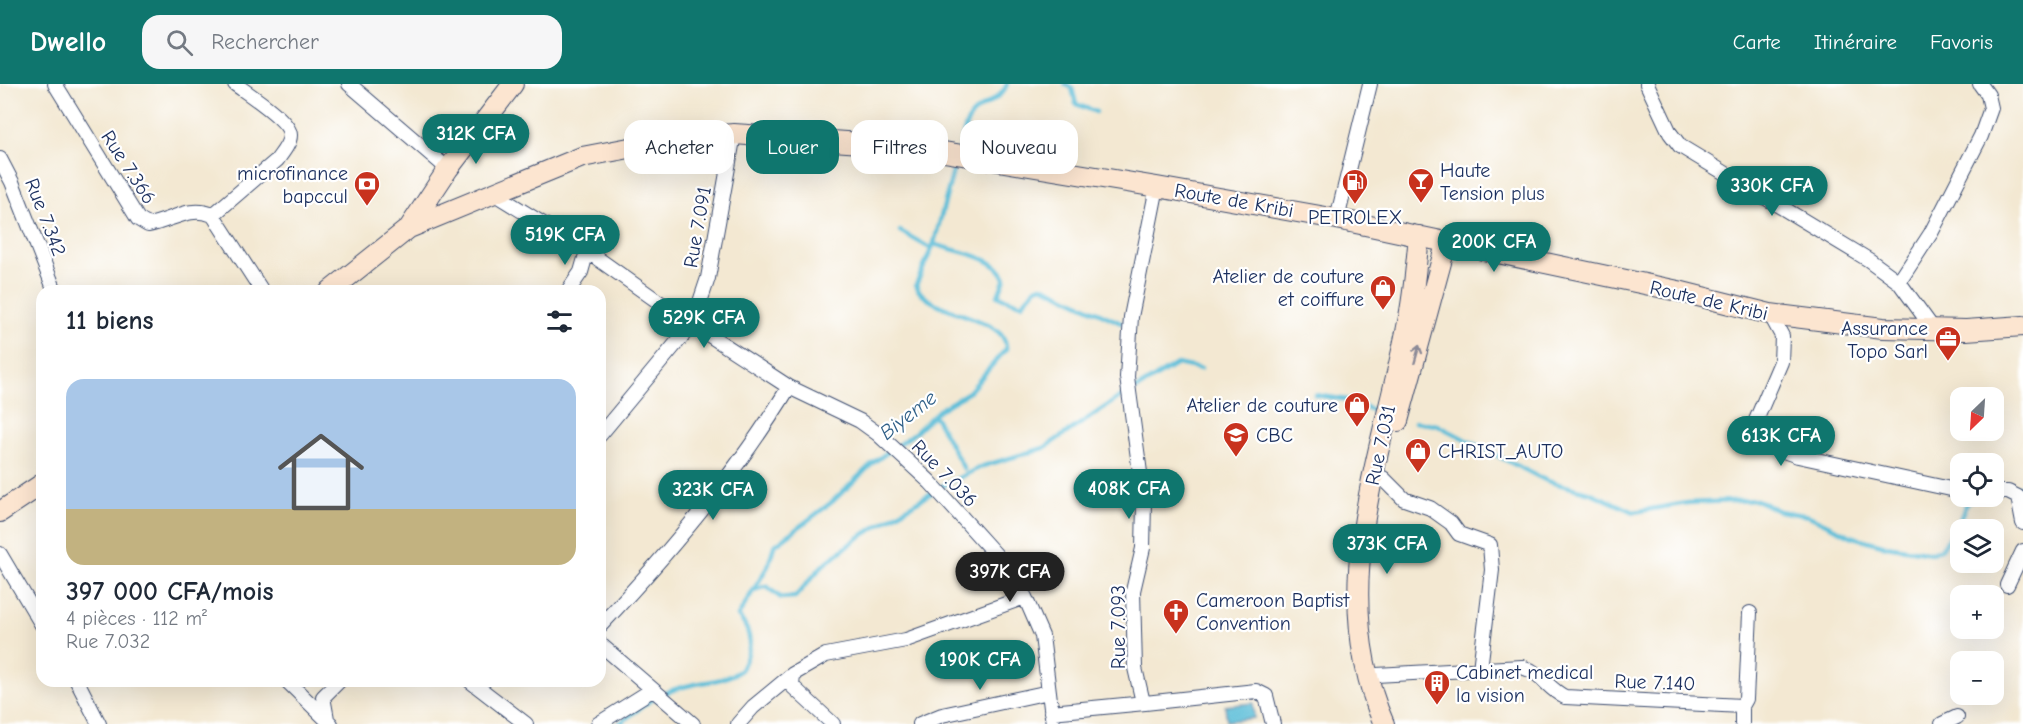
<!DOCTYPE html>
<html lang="fr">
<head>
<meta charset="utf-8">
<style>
  :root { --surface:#fff; --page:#f6f6f7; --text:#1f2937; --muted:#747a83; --line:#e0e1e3; --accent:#0f766e }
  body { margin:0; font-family:"Comic Neue",sans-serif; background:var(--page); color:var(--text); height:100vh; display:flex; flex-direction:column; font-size:22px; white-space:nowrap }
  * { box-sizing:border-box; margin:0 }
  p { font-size:20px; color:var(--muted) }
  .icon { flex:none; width:33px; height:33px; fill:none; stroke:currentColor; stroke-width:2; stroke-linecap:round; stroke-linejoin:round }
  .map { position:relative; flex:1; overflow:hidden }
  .details { position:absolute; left:36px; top:201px; width:570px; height:402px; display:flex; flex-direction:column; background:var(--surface); border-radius:18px; box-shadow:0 6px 24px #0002 }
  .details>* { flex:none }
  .banner { position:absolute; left:624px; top:36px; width:570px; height:54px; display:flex; gap:12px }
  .needle { width:39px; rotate:205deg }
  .fabs { position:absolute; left:1950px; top:303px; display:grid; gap:12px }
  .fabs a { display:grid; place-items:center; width:54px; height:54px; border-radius:12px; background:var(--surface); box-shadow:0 6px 24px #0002; font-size:30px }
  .price { position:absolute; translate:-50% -51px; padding:0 14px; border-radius:21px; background:var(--accent); color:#fff; font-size:20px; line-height:39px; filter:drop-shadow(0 2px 3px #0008) }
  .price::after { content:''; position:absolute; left:50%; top:36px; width:18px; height:14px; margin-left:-9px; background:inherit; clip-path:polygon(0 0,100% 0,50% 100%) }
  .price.current { background:#222; color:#fff }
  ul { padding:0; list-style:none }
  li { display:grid; align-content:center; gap:12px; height:318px; padding:0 30px }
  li+li { border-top:2px solid var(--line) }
  li span { display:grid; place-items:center; height:186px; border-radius:18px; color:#555 }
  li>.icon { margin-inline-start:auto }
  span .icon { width:108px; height:108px; fill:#fffc; stroke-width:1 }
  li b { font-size:26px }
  h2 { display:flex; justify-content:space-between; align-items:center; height:72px; padding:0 30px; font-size:26px }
  .chip { padding:0 21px; border-radius:18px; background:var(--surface); box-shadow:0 6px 24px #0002; font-size:21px; line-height:54px }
  .chip.current { background:var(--accent); color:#fff }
  header { display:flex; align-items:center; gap:36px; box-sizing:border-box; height:84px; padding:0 30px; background:var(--accent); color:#fff }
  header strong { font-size:28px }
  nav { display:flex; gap:33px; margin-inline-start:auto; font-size:21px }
  .search { width:420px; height:54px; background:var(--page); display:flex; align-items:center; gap:15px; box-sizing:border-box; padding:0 21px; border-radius:18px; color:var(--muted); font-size:22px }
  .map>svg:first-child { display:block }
</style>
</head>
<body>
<header>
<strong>Dwello</strong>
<div class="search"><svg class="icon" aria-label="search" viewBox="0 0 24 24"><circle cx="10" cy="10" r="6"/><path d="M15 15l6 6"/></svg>Rechercher</div>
<nav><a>Carte</a><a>Itinéraire</a><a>Favoris</a></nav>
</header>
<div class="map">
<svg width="2023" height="640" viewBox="0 0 2023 640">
  <rect width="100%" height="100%" fill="#fff"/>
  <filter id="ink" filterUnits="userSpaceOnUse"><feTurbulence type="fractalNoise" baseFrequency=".0167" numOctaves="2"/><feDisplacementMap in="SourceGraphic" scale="12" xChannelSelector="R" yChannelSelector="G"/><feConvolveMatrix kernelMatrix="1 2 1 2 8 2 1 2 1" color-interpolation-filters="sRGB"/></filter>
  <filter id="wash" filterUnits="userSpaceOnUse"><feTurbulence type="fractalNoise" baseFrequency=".008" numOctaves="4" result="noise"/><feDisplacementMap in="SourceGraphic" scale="24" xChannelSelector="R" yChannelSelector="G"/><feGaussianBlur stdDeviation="1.35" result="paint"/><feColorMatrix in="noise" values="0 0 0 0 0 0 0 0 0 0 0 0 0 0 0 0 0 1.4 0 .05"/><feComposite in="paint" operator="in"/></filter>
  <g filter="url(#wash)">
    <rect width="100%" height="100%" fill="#f3e8d2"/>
    <path fill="#5abdd8" stroke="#3a769b" stroke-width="1.5" d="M1253,619L1254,634L1227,637L1225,622Z"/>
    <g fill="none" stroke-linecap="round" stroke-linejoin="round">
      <path stroke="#5abdd8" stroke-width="4.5" d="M1065,0L1072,4L1076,20L1096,28
        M960,65C962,56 964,45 968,37C977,20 1001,18 1007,0
        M900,147L930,164
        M934,160C954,168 996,171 1005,194L998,212L1022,220L1036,204L1042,202L1121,239
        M1136,305L1177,280L1201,285
        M1315,311L1354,317L1374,327
        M936,334L964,385
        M1415,338L1437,341L1547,397L1591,409L1634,428L1687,419L1757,416L1779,427L1809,432L1853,453L1886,462L1932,469L1941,465L1957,443L1967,418L1982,412
        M2011,405L2023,402
        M755,506L766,502L781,514L795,513L823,481L858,454L946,400L983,382L1044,364L1123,311
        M619,640C643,623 649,613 679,604C700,597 722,599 741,586C752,565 754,550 738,532L768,482L774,462L832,418L874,378L916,348L939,326L969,308L1006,265C1009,231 925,231 916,201L934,159L956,76"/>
    </g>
  </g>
  <g filter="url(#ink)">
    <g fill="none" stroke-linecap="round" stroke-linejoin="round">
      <g stroke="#3b4b6f" stroke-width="16">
        <path id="minor" d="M55,0L138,135L148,141C171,137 190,121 213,131L262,207
          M349,0L448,85
          M1647,0L1670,49L1680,62L1869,176L1899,198L1934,246
          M0,75L12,98L55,207
          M1157,103L1131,233L1127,293L1144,418L1143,464L1133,507L1135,584L1142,614L1145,619L1256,607L1266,612L1273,640
          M493,109L587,167L663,221L789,303L860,337L878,350L930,398L996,471L1025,513L1042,552L1053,640
          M213,131L277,76C282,69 290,60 290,51C290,36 247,9 235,0
          M1337,135L1370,0
          M1899,198L1931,149L1981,52L1991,24L1988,11L1980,0
          M568,207L581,188L587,167
          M1770,230L1782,252L1781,278L1751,348L1754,357L1798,372L1960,407
          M600,351L693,239L708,194L734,50
          M1383,394L1404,415L1430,424L1451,439L1459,450L1490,461L1492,486L1480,585
          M1994,408H2008L2018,413L2023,439
          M0,470L42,541
          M2007,501L2023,467
          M600,542C670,468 737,389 789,303
          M600,560L693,640
          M793,590L792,602L833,640
          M1376,591L1522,583C1543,589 1547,605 1565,613L1742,622L1746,615L1750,529
          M77,597L99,640
          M287,597L331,640
          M470,597L526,640
          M1742,622V640
          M1051,628L1145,619
          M327,635L323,613L339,597
          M598,640L652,606
          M738,640L753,623L793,590L826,571L906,556L1025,513
          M920,640L942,631L1049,608
          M1942,640L1957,633"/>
      </g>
      <g stroke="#3b4b6f" stroke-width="22">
        <path id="secondary" d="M409,144L448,85L513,0
          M330,207L409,144L582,73L682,54L734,50L875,60L944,68L1157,103L1337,135L1678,207L1770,230L1883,244L1966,246L2023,242
          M1398,337L1446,160
          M0,428L42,400
          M1384,640C1325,505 1382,373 1408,238C1414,210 1416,180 1419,152"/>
      </g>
      <use href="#minor" stroke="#fff" stroke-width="14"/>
      <use href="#secondary" stroke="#fce5d0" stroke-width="20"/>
    </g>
    <defs><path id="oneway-shaft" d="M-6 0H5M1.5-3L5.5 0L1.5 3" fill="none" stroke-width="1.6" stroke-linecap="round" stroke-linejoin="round" transform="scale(1.5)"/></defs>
    <use stroke="#8c8a97" href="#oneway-shaft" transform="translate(1417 270) rotate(-74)"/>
  </g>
  <defs>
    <g id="bar-pin" transform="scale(1.35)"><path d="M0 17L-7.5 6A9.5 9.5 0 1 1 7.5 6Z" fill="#c8321e" stroke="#fff"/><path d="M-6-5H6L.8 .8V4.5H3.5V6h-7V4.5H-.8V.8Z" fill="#fff"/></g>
    <g id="fuel-pin" transform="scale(1.35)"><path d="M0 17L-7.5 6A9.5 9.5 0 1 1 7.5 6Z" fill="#c8321e" stroke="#fff"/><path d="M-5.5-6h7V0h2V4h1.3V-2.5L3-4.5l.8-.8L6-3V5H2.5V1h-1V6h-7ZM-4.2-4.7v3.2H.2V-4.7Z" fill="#fff"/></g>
    <g id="bank-pin" transform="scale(1.35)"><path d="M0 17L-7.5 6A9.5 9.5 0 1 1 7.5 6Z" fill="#c8321e" stroke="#fff"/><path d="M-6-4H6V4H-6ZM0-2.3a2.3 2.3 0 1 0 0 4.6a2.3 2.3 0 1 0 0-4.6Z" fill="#fff"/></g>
    <g id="shop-pin" transform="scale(1.35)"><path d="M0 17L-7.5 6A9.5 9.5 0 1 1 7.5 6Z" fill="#c8321e" stroke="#fff"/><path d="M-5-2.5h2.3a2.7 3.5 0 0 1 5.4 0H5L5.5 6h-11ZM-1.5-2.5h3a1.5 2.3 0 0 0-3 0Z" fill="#fff"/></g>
    <g id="office-pin" transform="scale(1.35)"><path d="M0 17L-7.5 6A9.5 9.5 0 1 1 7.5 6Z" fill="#c8321e" stroke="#fff"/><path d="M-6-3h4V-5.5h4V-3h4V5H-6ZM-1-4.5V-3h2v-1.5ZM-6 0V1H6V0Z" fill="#fff"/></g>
    <g id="school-pin" transform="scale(1.35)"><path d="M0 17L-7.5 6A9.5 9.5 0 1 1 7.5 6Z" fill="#c8321e" stroke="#fff"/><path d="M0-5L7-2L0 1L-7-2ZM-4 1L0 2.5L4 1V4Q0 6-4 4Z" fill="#fff"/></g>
    <g id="church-pin" transform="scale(1.35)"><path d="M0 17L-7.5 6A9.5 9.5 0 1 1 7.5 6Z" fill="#c8321e" stroke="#fff"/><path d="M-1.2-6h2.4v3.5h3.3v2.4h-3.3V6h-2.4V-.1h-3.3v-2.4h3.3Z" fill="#fff"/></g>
    <g id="building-pin" transform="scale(1.35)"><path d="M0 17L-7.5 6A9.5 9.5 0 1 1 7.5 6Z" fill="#c8321e" stroke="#fff"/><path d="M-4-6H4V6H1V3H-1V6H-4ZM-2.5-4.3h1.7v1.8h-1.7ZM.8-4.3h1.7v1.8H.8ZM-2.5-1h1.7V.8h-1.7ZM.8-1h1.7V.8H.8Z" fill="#fff"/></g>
  </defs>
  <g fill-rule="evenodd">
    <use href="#bar-pin" x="1421" y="97"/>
    <use href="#fuel-pin" x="1355" y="98"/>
    <use href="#bank-pin" x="367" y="100"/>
    <use href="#shop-pin" x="1383" y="204"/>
    <use href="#office-pin" x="1948" y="255"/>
    <use href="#shop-pin" x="1357" y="321"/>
    <use href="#school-pin" x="1236" y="351"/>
    <use href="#shop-pin" x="1418" y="367"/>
    <use href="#church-pin" x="1176" y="528"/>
    <use href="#building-pin" x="1437" y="599"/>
  </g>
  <g text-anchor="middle" stroke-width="4.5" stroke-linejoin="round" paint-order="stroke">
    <g font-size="20" fill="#1b2f5e" stroke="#fff">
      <text transform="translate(129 83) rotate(57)" y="7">Rue 7.366</text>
      <text transform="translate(1234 116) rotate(10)" y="7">Route de Kribi</text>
      <text transform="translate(46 133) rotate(69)" y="7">Rue 7.342</text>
      <text transform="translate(697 143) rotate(-80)" y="7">Rue 7.091</text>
      <text transform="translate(1709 216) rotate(13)" y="7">Route de Kribi</text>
      <text transform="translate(1380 361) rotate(-78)" y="7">Rue 7.031</text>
      <text transform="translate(945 389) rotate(46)" y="7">Rue 7.036</text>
      <text transform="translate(1118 543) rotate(-90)" y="7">Rue 7.093</text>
      <text transform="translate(1655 598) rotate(2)" y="7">Rue 7.140</text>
    </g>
    <g font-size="20" fill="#1b2f5e" stroke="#fff" text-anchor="start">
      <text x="1440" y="93">Haute<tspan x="1440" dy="23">Tension plus</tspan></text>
      <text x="348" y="96" text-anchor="end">microfinance<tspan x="348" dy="23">bapccul</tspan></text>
      <text x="1355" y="140" text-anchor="middle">PETROLEX</text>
      <text x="1364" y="199" text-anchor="end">Atelier de couture<tspan x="1364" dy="23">et coiffure</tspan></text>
      <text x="1928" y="251" text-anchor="end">Assurance<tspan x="1928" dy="23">Topo Sarl</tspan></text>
      <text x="1338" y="328" text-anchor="end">Atelier de couture</text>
      <text x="1256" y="358">CBC</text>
      <text x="1438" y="374">CHRIST_AUTO</text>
      <text x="1196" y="523">Cameroon Baptist<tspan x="1196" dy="23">Convention</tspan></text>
      <text x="1456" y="595">Cabinet medical<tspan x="1456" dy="23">la vision</tspan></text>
    </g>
    <g font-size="21" font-style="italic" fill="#316189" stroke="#fff">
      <text transform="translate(908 331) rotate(-38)" y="7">Biyeme</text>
    </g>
  </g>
</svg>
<div class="fabs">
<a><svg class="needle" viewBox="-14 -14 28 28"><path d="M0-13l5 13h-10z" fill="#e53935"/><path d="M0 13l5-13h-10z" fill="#747a83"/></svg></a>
<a><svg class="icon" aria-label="locate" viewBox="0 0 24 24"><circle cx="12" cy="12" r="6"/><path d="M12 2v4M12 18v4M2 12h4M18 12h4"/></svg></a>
<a><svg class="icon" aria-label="layers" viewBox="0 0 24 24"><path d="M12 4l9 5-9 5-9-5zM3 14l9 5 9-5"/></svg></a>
<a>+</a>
<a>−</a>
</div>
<b class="price" style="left:476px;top:81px">312K CFA</b>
<b class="price" style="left:1772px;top:133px">330K CFA</b>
<b class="price" style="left:565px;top:182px">519K CFA</b>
<b class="price" style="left:1494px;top:189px">200K CFA</b>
<b class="price" style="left:704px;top:265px">529K CFA</b>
<b class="price" style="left:1781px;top:383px">613K CFA</b>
<b class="price" style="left:1129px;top:436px">408K CFA</b>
<b class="price" style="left:713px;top:437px">323K CFA</b>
<b class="price" style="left:1387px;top:491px">373K CFA</b>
<b class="price current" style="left:1010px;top:519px">397K CFA</b>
<b class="price" style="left:980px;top:607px">190K CFA</b>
<div class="banner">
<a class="chip">Acheter</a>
<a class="chip current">Louer</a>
<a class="chip">Filtres</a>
<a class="chip">Nouveau</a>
</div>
<section class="details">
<h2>11 biens<svg class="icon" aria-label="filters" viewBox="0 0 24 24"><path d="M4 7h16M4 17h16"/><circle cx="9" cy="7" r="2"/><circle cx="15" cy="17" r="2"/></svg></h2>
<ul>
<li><span style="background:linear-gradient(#a9c7e8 70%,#c2b280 0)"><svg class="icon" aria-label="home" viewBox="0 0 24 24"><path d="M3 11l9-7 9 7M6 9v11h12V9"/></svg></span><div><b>397 000 CFA/mois</b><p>4 pièces · 112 m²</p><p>Rue 7.032</p></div></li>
</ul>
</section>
</div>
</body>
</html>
